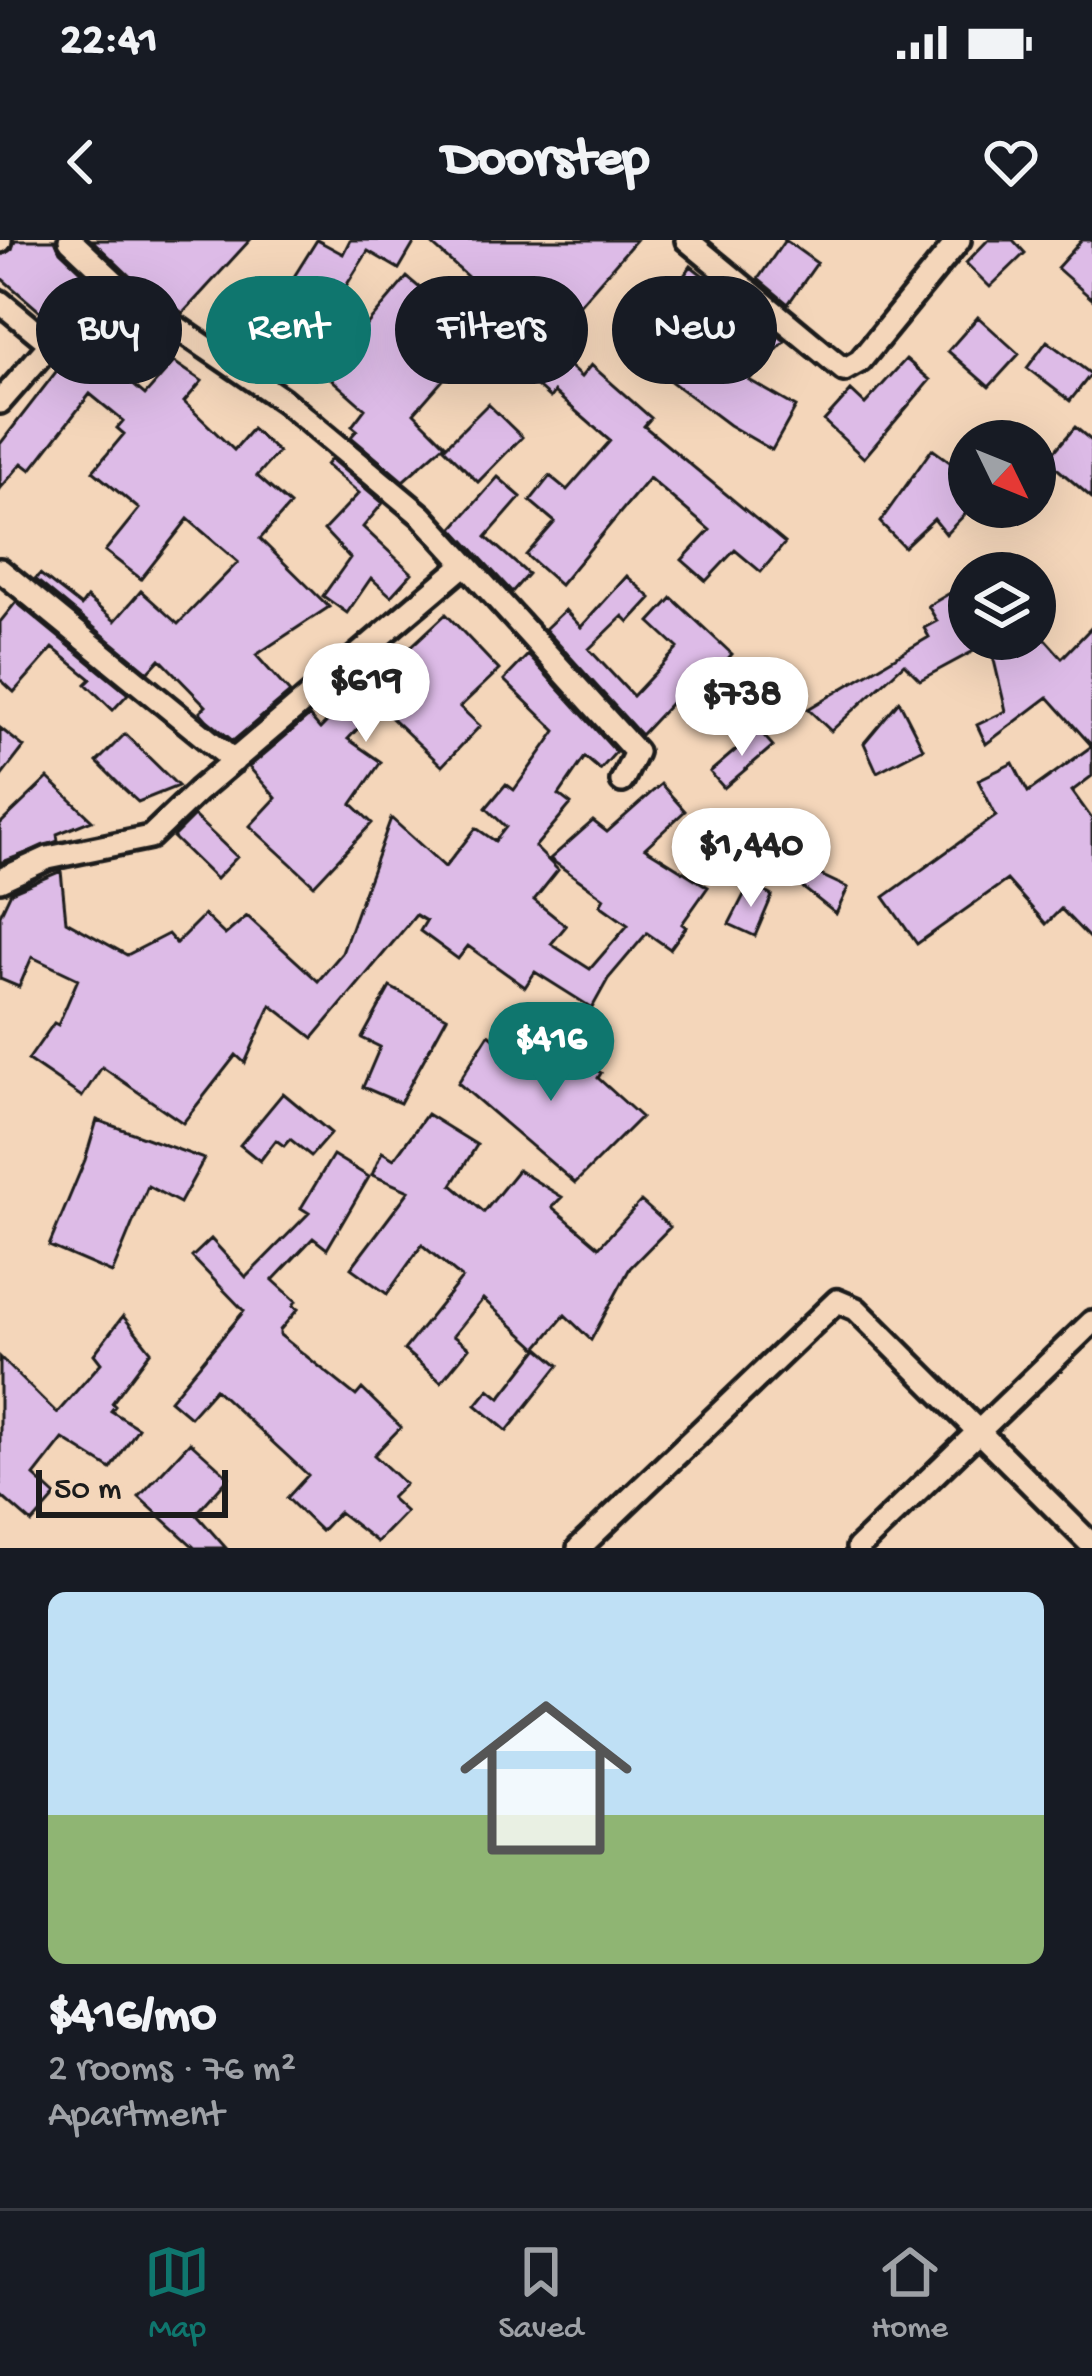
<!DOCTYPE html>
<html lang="en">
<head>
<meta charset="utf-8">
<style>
  :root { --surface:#171b24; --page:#20242c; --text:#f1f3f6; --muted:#9ea1a6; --line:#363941; --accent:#0f766e }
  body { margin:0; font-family:"Gochi Hand",sans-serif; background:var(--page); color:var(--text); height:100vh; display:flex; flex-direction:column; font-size:45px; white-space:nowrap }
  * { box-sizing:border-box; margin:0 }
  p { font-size:39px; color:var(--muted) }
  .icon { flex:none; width:66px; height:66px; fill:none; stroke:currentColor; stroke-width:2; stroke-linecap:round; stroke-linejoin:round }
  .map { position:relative; height:1308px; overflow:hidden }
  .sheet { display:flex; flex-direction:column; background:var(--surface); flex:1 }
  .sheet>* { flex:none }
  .hud { position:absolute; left:36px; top:36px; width:1020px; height:108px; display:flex; gap:24px }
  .needle { width:78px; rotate:133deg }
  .buttons { position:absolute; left:948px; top:180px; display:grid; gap:24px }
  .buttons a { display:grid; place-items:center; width:108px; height:108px; border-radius:50%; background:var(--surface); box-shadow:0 12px 48px #0002; font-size:60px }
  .scale { position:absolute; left:36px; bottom:30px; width:192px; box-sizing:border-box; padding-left:12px; border:6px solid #1c1c1c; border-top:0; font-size:33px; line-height:42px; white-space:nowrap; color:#1c1c1c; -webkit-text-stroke:9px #f4d6ba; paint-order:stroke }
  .price { position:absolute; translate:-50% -102px; padding:0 27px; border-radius:42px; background:#fff; color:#222; font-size:39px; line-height:78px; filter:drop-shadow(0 3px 6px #0008) }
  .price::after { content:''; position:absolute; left:50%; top:72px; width:36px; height:27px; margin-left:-18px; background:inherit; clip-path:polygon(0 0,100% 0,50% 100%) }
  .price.selected { background:var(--accent); color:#fff }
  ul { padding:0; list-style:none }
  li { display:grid; align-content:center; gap:24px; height:636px; padding:0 48px }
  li+li { border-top:3px solid var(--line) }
  li span { display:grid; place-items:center; height:372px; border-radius:18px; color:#555 }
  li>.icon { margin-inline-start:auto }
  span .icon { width:216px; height:216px; fill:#fffc; stroke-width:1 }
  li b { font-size:51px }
  .chip { padding:0 42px; border-radius:54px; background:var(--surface); box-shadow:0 12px 48px #0002; font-size:42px; line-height:108px }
  .chip.selected { background:var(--accent); color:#fff }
  .status { display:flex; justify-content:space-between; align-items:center; height:84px; padding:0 60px; background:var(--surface); direction:ltr }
  .status svg { height:33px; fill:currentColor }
  header { display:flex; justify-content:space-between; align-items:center; height:156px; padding:0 48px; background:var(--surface); font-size:54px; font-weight:700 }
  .tabs { display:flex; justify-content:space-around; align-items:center; height:168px; border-top:3px solid var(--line); background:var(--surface); font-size:33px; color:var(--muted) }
  .tabs a { display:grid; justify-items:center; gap:6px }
  .tabs .selected { color:var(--accent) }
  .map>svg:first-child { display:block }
</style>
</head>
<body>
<div class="status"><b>22:41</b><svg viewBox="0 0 49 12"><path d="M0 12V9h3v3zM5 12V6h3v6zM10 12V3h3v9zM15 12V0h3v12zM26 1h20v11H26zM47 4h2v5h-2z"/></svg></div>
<header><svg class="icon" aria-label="back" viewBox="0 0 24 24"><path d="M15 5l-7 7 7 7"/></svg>Doorstep<svg class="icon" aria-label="heart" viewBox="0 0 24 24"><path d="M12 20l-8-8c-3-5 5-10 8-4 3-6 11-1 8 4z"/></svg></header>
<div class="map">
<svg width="1092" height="1308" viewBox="0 0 1092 1308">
  <rect width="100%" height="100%" fill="#f4d6ba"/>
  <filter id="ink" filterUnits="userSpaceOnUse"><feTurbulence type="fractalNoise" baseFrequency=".00833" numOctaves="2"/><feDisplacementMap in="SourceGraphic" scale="24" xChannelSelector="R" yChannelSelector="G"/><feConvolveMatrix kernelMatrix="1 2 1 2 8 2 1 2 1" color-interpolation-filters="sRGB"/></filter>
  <g filter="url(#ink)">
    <path fill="#ddbbe7" stroke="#1c1c1c" stroke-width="3" d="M15,0H55L60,11L115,63L104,75L132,94L111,126L145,155L174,122L202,141L184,162L234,210L252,189L278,212L257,236L290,265L260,299L329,367L256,415L290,453L233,501L207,480L200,472L206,466L160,419L148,432L35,339L40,334L81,366L87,358L115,381L141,351L178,384L238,322L188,279L141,339L105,311L139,269L93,231L124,194L117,188L123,181L90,154L31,230L22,223L0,249V204L59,128L54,124L73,100L0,37V16L12,9Z
      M92,0H250L183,73L134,40Z
      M317,0L343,14L350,0H416L399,29L368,11L331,70L359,94L407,37L427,54L405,80L425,100L413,114L443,140L414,173L445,204L403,241L351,197L357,190L352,186L365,169L278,92L310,56L290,43Z
      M427,0H636L574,71L536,44L521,63L556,94L546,105L581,137L591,125L651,178L644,186L785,303L761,332L735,310L706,341L682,320L710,290L649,238L560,345L526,315L555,282L530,261L550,236L567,250L610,201L554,152L550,158L520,131L515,137L463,91L492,59Z
      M785,0L817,23L788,64L758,39Z
      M988,0H1013L1025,13L990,47L966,23Z
      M1082,0H1092V59L1057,28Z
      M691,26L785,101L749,140L796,167L772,210L729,185L641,119L679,66L668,58Z
      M978,77L1019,114L989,147L948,111Z
      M1047,101L1091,134L1070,161L1027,128Z
      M906,119L930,140L864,218L824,181L851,151L865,164Z
      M488,164L522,197L478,242L444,208Z
      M1075,187L1092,201V258L1047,220Z
      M932,209L969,236V270L946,294L934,279L904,307L880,282Z
      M331,219L383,263L363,287L412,333L391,356L371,338L347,373L323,356L350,318L324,290L359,253L326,225Z
      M498,237L521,257L486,297L528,334L512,352L453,288Z
      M627,336L651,358L629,382L623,376L589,409L633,456L678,408L650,382L672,358L732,414L710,439L701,431L641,495L545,389L565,370L581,387Z
      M950,353L969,386V399H977L981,407L920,440L904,424L831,491L808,469L929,397L924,388L937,381L928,366Z
      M16,362L128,454L113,470L86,444L91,439L53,408L14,452L0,439V382Z
      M446,374L499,430L460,467L480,486L442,526L379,466L348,499L381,522L352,564L372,583L314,645L250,586L276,558L249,527L309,476L320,489L351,457L342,449L393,405L403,414Z
      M1092,387V506L1048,457L986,504L977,485L1006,471L989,399H1045L1062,418Z
      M528,415L616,512L600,530L585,517L559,555L571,564L535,607L558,630L534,660L566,686L551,704L590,729L628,685L600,665L604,658L550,619L593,581L607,592L661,544L685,571L645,608L708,647L682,684L686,687L670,709L647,693L608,739L592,768L535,732L525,747L468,706L458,719L420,691L426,681L416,675L313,798L271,765L245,823L236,815L183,883L102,827L82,857L28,820L54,783L58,785L78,739L32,717L19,747L0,739V675L11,652L61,631L66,681L127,715L168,694L176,703L204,675L225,695L247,676L318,741L342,713L391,578L445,627L476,588L495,601L506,587L486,568L506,544L514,550L556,491L504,440Z
      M899,461L923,508L877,532L864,503Z
      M0,488L24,507L0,538Z
      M759,490L773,506L724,548L710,532Z
      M125,494L178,546L138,562L124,549L97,522Z
      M1092,506V536L1072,551L1092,579V701L1061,669L1046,684L1007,640L917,704L884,657L996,576L978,540L1013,523L1028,552Z
      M48,538L92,580L57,594L58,601L0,623V584Z
      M194,576L237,617L216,639L173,597Z
      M790,613L810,630L848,648L836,674L777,627Z
      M750,643L772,656L755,696L729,684Z
      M390,747L447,777L400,863L363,847L380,807L362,798Z
      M489,794L537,832L556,803L601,833L598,838L641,877L575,943L458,843Z
      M283,853L331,893L311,916L290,899L284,906L276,900L260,921L240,905Z
      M427,874L477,905L452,945L484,972L518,930L562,957L552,967L599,1007L641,961L670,987L630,1028L591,1100L565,1075L537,1108L483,1059L453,1096L469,1108L441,1142L404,1110L462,1038L422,1005L387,1054L351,1028L409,951L372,935L382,912L394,919Z
      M97,880L204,919L180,963L148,946L112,1033L49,1006L85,920Z
      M333,915L369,937L327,1009L313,998L273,1040L296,1061L293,1066L298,1069L280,1090V1095L356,1156L362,1149L401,1187L374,1215L405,1244L391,1258L406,1272L377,1302L339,1272L321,1291L287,1258L308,1235L215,1149L190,1177L170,1160L244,1071L192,1017L211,999L246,1037L309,973L301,968Z
      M123,1076L151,1111L112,1163L115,1166L111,1171L138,1188L111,1229L63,1199L34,1236L56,1256L32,1283L0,1255V1117L57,1173L101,1123L94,1114Z
      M539,1108L559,1125L507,1191L476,1165L489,1149L500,1158Z
      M190,1202L229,1237L196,1274L226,1308H195L139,1257Z"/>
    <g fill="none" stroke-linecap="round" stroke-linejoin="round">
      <g stroke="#1c1c1c" stroke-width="30">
        <path id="minor" d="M70,0L125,52L283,160L422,276L636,512L622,541
          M687,0L844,130L860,121L959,0
          M0,1V0
          M0,62L45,99L48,107L0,162
          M0,330L234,521
          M0,640L48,618L150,597L198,551L465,324
          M579,1308L837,1061L856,1069L1092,1305
          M858,1308L1092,1082"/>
      </g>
      <use href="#minor" stroke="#f4d6ba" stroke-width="21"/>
    </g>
  </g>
</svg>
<div class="buttons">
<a><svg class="needle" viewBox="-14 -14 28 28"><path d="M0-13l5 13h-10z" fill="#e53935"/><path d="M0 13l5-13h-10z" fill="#9ea1a6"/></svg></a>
<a><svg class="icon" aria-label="layers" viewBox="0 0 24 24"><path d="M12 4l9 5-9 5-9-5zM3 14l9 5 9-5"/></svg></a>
</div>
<div class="scale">50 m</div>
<b class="price" style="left:366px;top:505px">$619</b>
<b class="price" style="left:742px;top:519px">$738</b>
<b class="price" style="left:751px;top:670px">$1,440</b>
<b class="price selected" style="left:551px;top:864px">$416</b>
<div class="hud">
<a class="chip">Buy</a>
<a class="chip selected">Rent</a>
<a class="chip">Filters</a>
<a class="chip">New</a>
</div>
</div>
<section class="sheet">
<ul>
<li><span style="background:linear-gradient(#bfe0f5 60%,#8fb573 0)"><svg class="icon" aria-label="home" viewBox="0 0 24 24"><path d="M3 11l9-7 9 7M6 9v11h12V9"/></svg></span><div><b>$416/mo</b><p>2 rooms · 76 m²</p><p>Apartment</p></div></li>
</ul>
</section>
<nav class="tabs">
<a class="selected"><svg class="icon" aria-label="map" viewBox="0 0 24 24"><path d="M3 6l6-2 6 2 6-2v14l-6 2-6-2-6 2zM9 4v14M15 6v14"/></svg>Map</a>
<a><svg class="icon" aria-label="saved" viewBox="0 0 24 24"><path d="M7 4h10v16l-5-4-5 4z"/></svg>Saved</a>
<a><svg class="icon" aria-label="home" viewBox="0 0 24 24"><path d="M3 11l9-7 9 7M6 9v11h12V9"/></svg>Home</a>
</nav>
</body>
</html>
